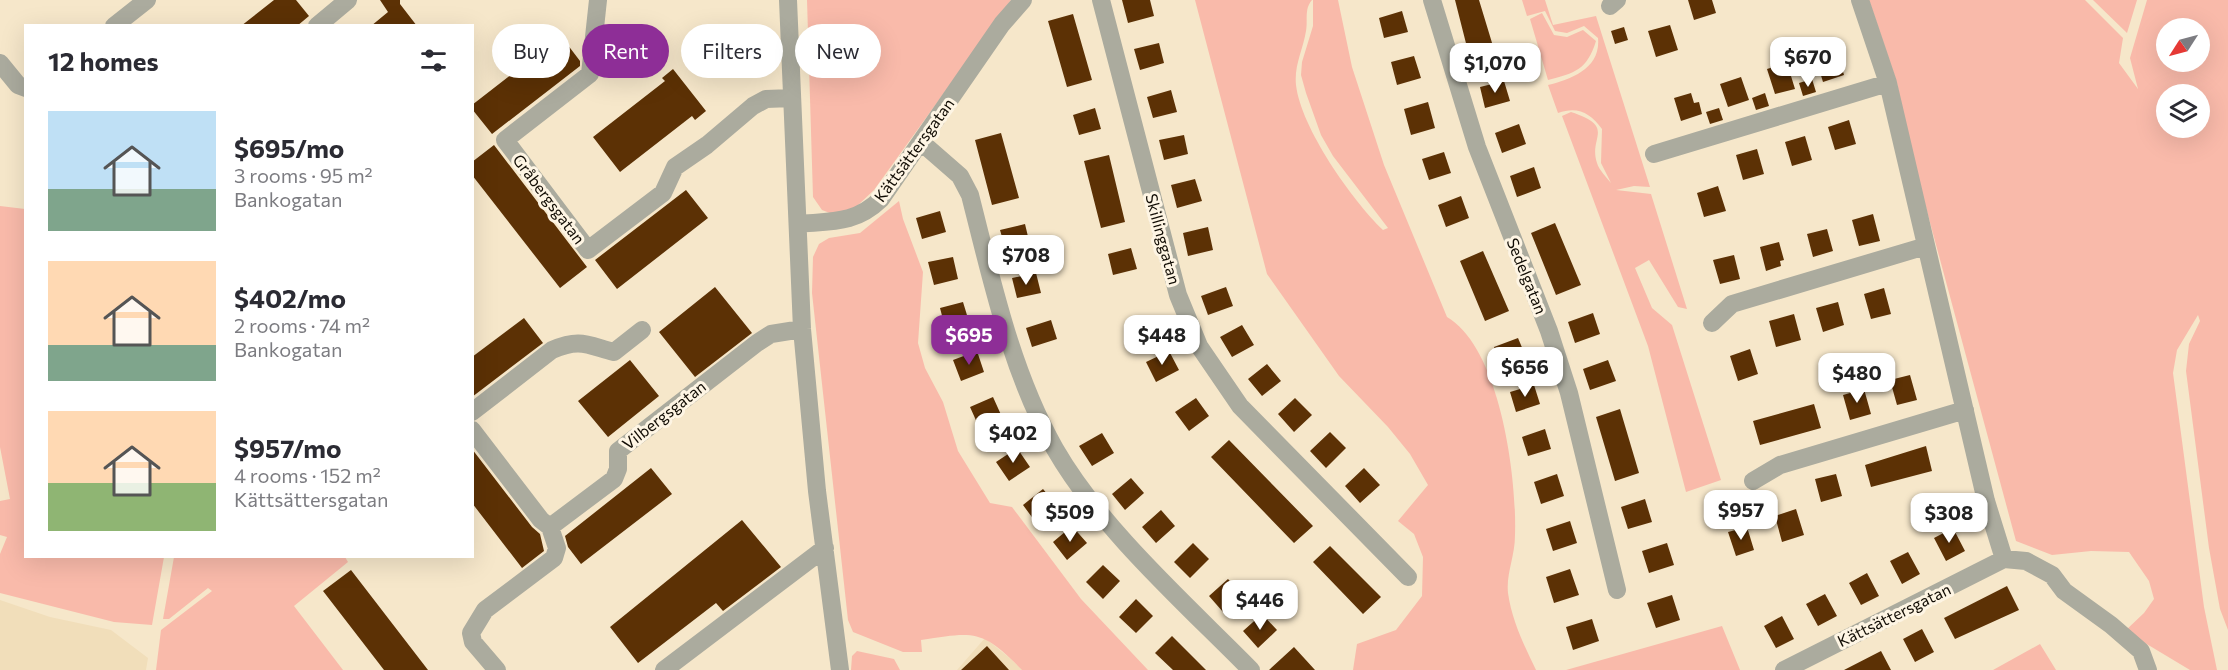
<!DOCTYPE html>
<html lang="en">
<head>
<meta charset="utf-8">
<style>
  :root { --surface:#fff; --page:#f7f7f7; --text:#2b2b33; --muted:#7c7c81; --accent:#8e2e97 }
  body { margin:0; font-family:Commissioner,sans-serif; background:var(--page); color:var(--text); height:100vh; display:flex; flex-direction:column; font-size:22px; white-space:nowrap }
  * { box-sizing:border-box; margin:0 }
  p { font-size:20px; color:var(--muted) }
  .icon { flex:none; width:33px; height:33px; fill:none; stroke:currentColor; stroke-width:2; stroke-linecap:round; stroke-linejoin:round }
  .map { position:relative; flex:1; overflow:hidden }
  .sheet { position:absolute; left:24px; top:24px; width:450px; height:534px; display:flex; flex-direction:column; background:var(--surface); border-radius:0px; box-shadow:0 6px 24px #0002 }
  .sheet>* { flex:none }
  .guide { position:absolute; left:492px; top:24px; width:570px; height:54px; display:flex; gap:12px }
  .needle { width:39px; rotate:234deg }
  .tools { position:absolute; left:2156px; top:18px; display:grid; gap:12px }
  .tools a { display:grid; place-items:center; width:54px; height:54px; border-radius:50%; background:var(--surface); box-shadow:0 6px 24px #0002; font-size:30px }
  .price { position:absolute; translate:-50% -51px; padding:0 14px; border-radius:12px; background:#fff; color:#222; font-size:20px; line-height:39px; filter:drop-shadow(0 2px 3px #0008) }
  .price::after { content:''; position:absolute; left:50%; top:36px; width:18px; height:14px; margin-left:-9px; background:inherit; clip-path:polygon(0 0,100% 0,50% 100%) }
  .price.current { background:var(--accent); color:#fff }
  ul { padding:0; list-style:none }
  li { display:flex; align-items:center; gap:18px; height:150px; padding:0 24px }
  li span { display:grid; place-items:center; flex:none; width:168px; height:120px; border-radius:0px; color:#555 }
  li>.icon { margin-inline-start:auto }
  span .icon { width:72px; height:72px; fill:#fffc; stroke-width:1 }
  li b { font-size:26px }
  h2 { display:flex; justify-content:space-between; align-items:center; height:72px; padding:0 24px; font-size:26px }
  .chip { padding:0 21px; border-radius:27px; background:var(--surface); box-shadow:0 6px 24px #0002; font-size:21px; line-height:54px }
  .chip.current { background:var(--accent); color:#fff }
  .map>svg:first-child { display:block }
</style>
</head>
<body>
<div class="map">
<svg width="2228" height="670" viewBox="0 0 2228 670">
  <rect width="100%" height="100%" fill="#f6e7ca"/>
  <path fill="#f1deba" d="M0,600L50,617L111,630L148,658L146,670H0Z
    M985,638L1012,660L1022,670H957Z"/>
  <path fill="#f9baaa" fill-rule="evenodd" d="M807,0H1011L874,190L856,207L835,215L822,210L813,197Z
    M1195,0H1312C1304,9 1308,20 1306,31C1303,50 1294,65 1296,85C1301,128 1352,200 1383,230L1388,228L1333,156L1321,135L1306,93L1301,75L1302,62L1313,26V0H1338L1352,67L1384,165L1447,317C1500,348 1517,476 1515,535C1515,557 1506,573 1508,593C1512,621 1524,645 1536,670H1353L1357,644L1396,630L1422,596L1423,557L1414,534L1398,521L1428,485L1410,454L1388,427L1339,376L1267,274Z
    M1522,0H1545L1553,25L1596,16L1650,187L1634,186L1616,190L1651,194L1687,309L1678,307L1649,260L1635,268L1652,308L1672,325L1721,480L1686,492L1648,346L1562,116L1571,112C1617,127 1588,137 1597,163C1599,170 1607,178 1611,183L1601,163L1602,129C1590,113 1578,106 1558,113L1548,85C1572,79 1601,68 1598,38L1584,26L1567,33L1555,31L1545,11L1527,16Z
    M1869,0H2085L2123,38L2119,63L2138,89L2130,58L2147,0H2228V630L2220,609L2209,548L2186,371L2189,344L2200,321L2198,315L2177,350L2173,373L2204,607L2217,670H2190L2125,631L2144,613L2154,599L2149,581L2129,552L2091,551L2052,555L2016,541L1908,141L1897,83ZM2166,28H2199V62H2166ZM2166,94H2199V128H2166Z
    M2093,0H2137L2127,33Z
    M1542,13L1554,35L1567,37L1583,30L1596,41C1587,70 1575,73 1548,80L1530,19Z
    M899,201L903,219L923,272L918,343L925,368L943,402L958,451L990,503L1012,507L1081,599L1148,670H1022C982,629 975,632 921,640L922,652H903L853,632L848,620L812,293L813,257L819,244L829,238L860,233Z
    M0,206L25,209L26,556L164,557L152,625L114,622L0,593V554L7,537L0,535V501L10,499L0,447Z
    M337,556L345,557L348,562L294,606L343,670H156L161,630L212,591L208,588L169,619H163L174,557Z
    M1722,626L1740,670H1566Z
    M2040,644L2056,670H1993Z
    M857,651L894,659L900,670H851L852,656Z"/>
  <path fill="#5c3105" d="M274,0H296L309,16L297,26H241Z
    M380,0H400V4L417,26H371L388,12Z
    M1122,0H1150L1154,16L1128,23Z
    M1455,0H1479L1496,56L1471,63Z
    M1688,0H1712L1716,13L1694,20Z
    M1402,11L1408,32L1384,38L1379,18Z
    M1073,14L1092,80L1067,87L1048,21Z
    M1670,25L1678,50L1656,57L1648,31Z
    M1624,27L1628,40L1615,44L1611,31Z
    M561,36L580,61V66L492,134L472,109V105Z
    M1159,43L1164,63L1140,70L1134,49Z
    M1836,49L1844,75L1823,82L1815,56Z
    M1414,56L1421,78L1397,85L1391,62Z
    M1787,63L1795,89L1775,94L1767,69Z
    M673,69L706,111L695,120L692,116L620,172L593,137L665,81L662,78Z
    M1741,77L1749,100L1728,107L1720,84Z
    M1812,79L1816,92L1803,96L1799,83Z
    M1504,81L1510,101L1485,108L1480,87Z
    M1171,90L1177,112L1153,118L1147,97Z
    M1691,93L1694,103L1699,102L1702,114L1681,121L1674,98Z
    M1765,93L1769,106L1756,110L1752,98Z
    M1428,102L1435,128L1411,135L1404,109Z
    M1095,108L1101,129L1079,135L1073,115Z
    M1719,108L1723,120L1710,124L1706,112Z
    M1849,120L1856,144L1835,150L1828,127Z
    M1519,124L1526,144L1502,153L1495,133Z
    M1001,133L1019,198L992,205L975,140Z
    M1184,135L1188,154L1164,160L1159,140Z
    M1805,136L1812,160L1792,166L1785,142Z
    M494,145L587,267L560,288L472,175V162Z
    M1757,149L1764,174L1743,180L1736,155Z
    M1444,152L1451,173L1429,180L1422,159Z
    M1109,155L1125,222L1101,228L1084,161Z
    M1534,167L1541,188L1517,197L1510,176Z
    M1195,179L1202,201L1177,208L1171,185Z
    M1718,186L1726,211L1704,217L1697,193Z
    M686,190L708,218L617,289L595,260Z
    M1461,196L1469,218L1446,227L1438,205Z
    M940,211L946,232L922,239L916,218Z
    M1873,214L1880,241L1859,246L1852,220Z
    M1555,223L1581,285L1556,295L1531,233Z
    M1025,224L1030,245L1006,251L1000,230Z
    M1208,227L1213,250L1188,256L1183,233Z
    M1827,229L1833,251L1813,257L1807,234Z
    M1779,242L1784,260L1780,261L1781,266L1766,271L1760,247Z
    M1131,248L1137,269L1113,275L1108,254Z
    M1483,251L1509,311L1485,321L1460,261Z
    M1734,255L1740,279L1720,284L1713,260Z
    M953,257L958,279L934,285L928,262Z
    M1036,273L1041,293L1017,298L1012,278Z
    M715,287L752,333L695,377L659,332Z
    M1226,287L1233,306L1208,315L1201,296Z
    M1884,288L1891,314L1871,319L1864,294Z
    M963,302L970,325L946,331L940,308Z
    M1838,302L1844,325L1823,332L1816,308Z
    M1593,313L1600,334L1575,343L1568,322Z
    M1794,314L1801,340L1776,347L1769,321Z
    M524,318L543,343L472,397V357Z
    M1051,320L1057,339L1032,347L1026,328Z
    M1242,325L1254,345L1232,357L1220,337Z
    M1518,338L1526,357L1501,366L1494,347Z
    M1750,349L1758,374L1738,381L1730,356Z
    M977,351L984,372L961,381L953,360Z
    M1169,351L1179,370L1156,382L1146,362Z
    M630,360L659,396L608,437L578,401Z
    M1608,360L1616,381L1590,390L1583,369Z
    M1267,364L1281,381L1262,396L1248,379Z
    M1910,375L1917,400L1897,405L1890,380Z
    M1534,385L1540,404L1516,412L1510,392Z
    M1864,389L1871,414L1850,420L1843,395Z
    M993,397L1002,417L979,427L970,407Z
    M1196,398L1209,416L1189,431L1175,412Z
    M1295,398L1312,415L1294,432L1278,414Z
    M1814,404L1821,428L1760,445L1753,421Z
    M1620,409L1639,473L1615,481L1596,417Z
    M1545,429L1551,449L1528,456L1522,437Z
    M1330,432L1346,448L1326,468L1310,451Z
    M1102,433L1114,453L1092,466L1079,446Z
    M1229,440L1313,526L1294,543L1211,457Z
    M1926,446L1932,471L1871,487L1865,465Z
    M1017,448L1030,467L1009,481L996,462Z
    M472,449L532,527L540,534L544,551L522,568L472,503Z
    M651,468L672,494L581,564L568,547L565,536Z
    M1364,468L1380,485L1360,503L1345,486Z
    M1557,474L1564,496L1541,504L1534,482Z
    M1836,474L1842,496L1821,502L1815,479Z
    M1131,478L1144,493L1125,510L1112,494Z
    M1043,489L1058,507L1037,524L1023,505Z
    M1645,499L1652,522L1628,529L1621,507Z
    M1796,509L1804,535L1782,542L1775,516Z
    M1161,510L1175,526L1156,543L1142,527Z
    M742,520L781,567L723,611L716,603L638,663L610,627Z
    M1570,521L1577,543L1553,551L1546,529Z
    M1072,526L1087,543L1067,560L1053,542Z
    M1747,527L1754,550L1736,556L1728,532Z
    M1953,528L1965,551L1946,561L1934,538Z
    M1193,543L1209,559L1190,578L1174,562Z
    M1667,543L1674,565L1649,573L1642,551Z
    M1330,546L1381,597L1363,614L1313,562Z
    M1908,552L1920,574L1902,584L1890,561Z
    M1103,565L1120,581L1103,599L1086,582Z
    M1570,569L1579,595L1554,603L1546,577Z
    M351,570L428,670H384L323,591Z
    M1867,573L1879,596L1861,605L1849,583Z
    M1228,579L1242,595L1223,612L1209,596Z
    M2007,586L2019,610L1955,639L1944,618Z
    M1825,594L1837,616L1818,626L1806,604Z
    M1672,595L1680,620L1656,628L1647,603Z
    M1136,599L1153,616L1136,633L1119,617Z
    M1262,614L1277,630L1258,648L1243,631Z
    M1782,616L1794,639L1776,648L1764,626Z
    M1592,619L1599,641L1573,650L1566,627Z
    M1922,629L1934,652L1915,662L1903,639Z
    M1172,636L1206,670H1173L1155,653Z
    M987,646L1009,670H961Z
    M1294,647L1315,670H1269Z
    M1881,651L1891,670H1844Z"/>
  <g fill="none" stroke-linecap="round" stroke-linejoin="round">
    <path stroke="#abab9e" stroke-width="18" d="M598,0L590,74L505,140L588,250L663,193L675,167L707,145L753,106L766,99L792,98
      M788,0L802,329L817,491L840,670
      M1101,0L1178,295L1199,346L1240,406L1408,577
      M1432,0L1477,147L1549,331L1569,393L1617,590
      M1610,6L1617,0
      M114,26L147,0
      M317,26L348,0
      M0,63L18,85L26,88
      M921,142L960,176L970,195C992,281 1011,371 1055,449C1101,529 1186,604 1251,670
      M1654,154L1888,83
      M798,224C832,221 855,224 881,199L1002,24L1023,0
      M1712,323L1732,304L1926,246
      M472,412L552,350C580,338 587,345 614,352L642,330
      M472,430L541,520L550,527L614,479L618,469V451L757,343L771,334L802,329
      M1753,481L1780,465L1965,410
      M2004,559L2026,561L2052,575L2064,591L2111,625L2141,651L2148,670
      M497,670L473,642L471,633L485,610L554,558L557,548L550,527
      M664,670L825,548
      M1784,670L2004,559L1986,501L1888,83L1860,0"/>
  </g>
  <g text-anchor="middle" stroke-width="6" stroke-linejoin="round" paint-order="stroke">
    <g font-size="16" fill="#100b03" stroke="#fef5e4">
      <text transform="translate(914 150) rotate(-54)" y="6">Kättsättersgatan</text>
      <text transform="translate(549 199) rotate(53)" y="6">Gråbergsgatan</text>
      <text transform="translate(1163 239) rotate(75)" y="6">Skillinggatan</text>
      <text transform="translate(1527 276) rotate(68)" y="6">Sedelgatan</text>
      <text transform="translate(664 415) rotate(-38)" y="6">Vilbergsgatan</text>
      <text transform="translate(1894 615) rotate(-26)" y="6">Kättsättersgatan</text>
    </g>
  </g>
</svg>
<div class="tools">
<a><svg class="needle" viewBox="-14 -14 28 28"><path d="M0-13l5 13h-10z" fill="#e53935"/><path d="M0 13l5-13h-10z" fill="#7c7c81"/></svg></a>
<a><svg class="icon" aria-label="layers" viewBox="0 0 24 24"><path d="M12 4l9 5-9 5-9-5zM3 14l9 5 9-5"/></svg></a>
</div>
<b class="price" style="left:1808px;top:88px">$670</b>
<b class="price" style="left:1495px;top:94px">$1,070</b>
<b class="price" style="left:1026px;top:286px">$708</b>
<b class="price current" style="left:969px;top:366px">$695</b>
<b class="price" style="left:1162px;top:366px">$448</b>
<b class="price" style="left:1525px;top:398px">$656</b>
<b class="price" style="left:1857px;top:404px">$480</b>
<b class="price" style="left:1013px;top:464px">$402</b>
<b class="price" style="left:1741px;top:541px">$957</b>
<b class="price" style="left:1070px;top:543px">$509</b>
<b class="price" style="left:1949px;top:544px">$308</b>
<b class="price" style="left:1260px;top:631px">$446</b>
<div class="guide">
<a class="chip">Buy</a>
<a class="chip current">Rent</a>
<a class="chip">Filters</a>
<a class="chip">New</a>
</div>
<section class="sheet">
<h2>12 homes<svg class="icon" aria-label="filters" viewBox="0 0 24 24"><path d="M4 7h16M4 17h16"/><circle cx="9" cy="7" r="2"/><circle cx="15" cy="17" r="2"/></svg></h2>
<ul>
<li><span style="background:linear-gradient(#bfe0f5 65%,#7fa58c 0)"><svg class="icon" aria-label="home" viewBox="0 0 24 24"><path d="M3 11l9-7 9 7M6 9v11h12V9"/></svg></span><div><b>$695/mo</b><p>3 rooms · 95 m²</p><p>Bankogatan</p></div></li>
<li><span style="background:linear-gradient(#ffd9b3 70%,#7fa58c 0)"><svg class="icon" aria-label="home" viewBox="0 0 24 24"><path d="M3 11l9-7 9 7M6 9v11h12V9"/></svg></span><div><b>$402/mo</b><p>2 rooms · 74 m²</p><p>Bankogatan</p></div></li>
<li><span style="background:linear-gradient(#ffd9b3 60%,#8fb573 0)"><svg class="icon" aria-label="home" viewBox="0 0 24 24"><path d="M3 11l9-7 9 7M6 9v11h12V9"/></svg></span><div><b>$957/mo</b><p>4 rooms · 152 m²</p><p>Kättsättersgatan</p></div></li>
</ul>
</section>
</div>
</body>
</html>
